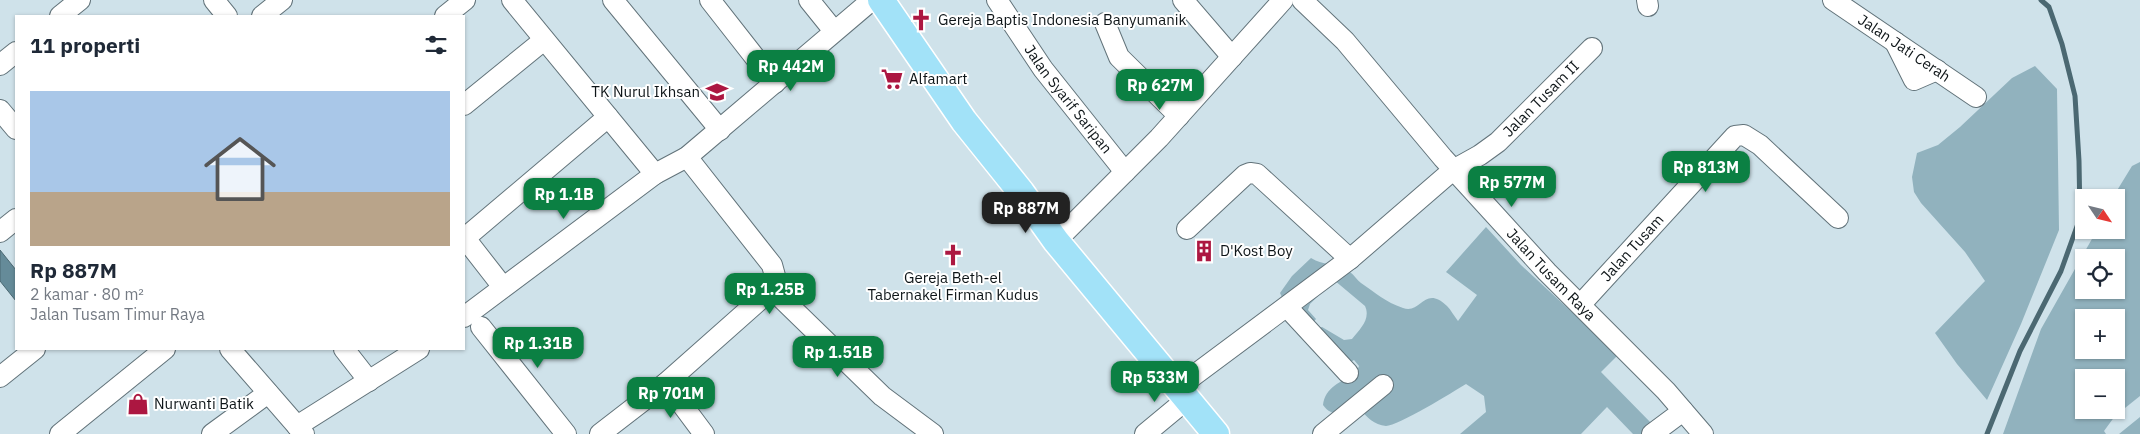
<!DOCTYPE html>
<html lang="id">
<head>
<meta charset="utf-8">
<style>
  :root { --surface:#fff; --page:#f2f2f3; --text:#1f2937; --muted:#747a83; --accent:#0b8043 }
  body { margin:0; font-family:"IBM Plex Sans",sans-serif; background:var(--page); color:var(--text); height:100vh; display:flex; flex-direction:column; font-size:19px; white-space:nowrap }
  * { box-sizing:border-box; margin:0 }
  p { font-size:16px; color:var(--muted) }
  .icon { flex:none; width:28px; height:28px; fill:none; stroke:currentColor; stroke-width:2; stroke-linecap:round; stroke-linejoin:round }
  .map { position:relative; flex:1; overflow:hidden }
  .details { position:absolute; left:15px; top:15px; width:450px; height:335px; display:flex; flex-direction:column; background:var(--surface); border-radius:0px; box-shadow:0 1px 4px #0004 }
  .details>* { flex:none }
  .needle { width:32px; rotate:125deg }
  .fabs { position:absolute; left:2075px; top:189px; display:grid; gap:10px }
  .fabs a { display:grid; place-items:center; width:50px; height:50px; border-radius:0px; background:var(--surface); box-shadow:0 1px 4px #0004; font-size:25px }
  .price { position:absolute; translate:-50% -42px; padding:0 11px; border-radius:10px; background:var(--accent); color:#fff; font-size:16px; line-height:32px; filter:drop-shadow(0 1px 2px #0008) }
  .price::after { content:''; position:absolute; left:50%; top:30px; width:15px; height:11px; margin-left:-8px; background:inherit; clip-path:polygon(0 0,100% 0,50% 100%) }
  .price.current { background:#222; color:#fff }
  ul { padding:0; list-style:none }
  li { display:grid; align-content:center; gap:10px; height:265px; padding:0 15px }
  li span { display:grid; place-items:center; height:155px; border-radius:0px; color:#555 }
  li>.icon { margin-inline-start:auto }
  span .icon { width:90px; height:90px; fill:#fffc; stroke-width:1 }
  li b { font-size:21px }
  h2 { display:flex; justify-content:space-between; align-items:center; height:60px; padding:0 15px; font-size:21px }
  .map>svg:first-child { display:block }
</style>
</head>
<body>
<div class="map">
<svg width="2140" height="434" viewBox="0 0 2140 434">
  <rect width="100%" height="100%" fill="#cfe2ea"/>
  <path fill="#91b2be" fill-rule="evenodd" d="M2035,66L2057,89L2059,230L2021,324L1987,400L1957,364L1935,333L1985,281L1965,252L1921,203L1914,192L1912,177L1917,153L1938,145L1960,127L2012,78Z
    M2140,162V396L2115,416L2104,431L2106,434H2003L2041,329L2097,230H2116V198L2113,197L2132,166ZM2084,258H2116V290H2084ZM2084,318H2116V350H2084ZM2084,378H2116V410H2084Z
    M1486,227L1521,265L1618,355L1601,372L1654,426L1641,434H1633L1607,407L1581,434H1460L1486,412L1484,396L1466,384C1453,392 1398,426 1386,426C1374,425 1367,417 1360,409C1346,413 1333,419 1323,405C1325,388 1341,380 1355,376L1359,366L1354,360L1342,367L1326,361L1309,346L1316,329L1322,327L1344,340L1352,339C1360,329 1371,319 1365,306L1334,280L1310,304L1308,310L1316,319L1312,324C1301,316 1285,307 1280,293L1292,276L1311,258C1323,266 1338,263 1350,272C1354,275 1357,280 1361,283C1376,293 1385,302 1403,308C1421,315 1424,284 1447,306C1451,310 1454,316 1458,321L1477,295L1446,272Z
    M2140,417V434H2119Z"/>
  <path fill="#658b99" stroke="#4b6872" d="M0,250L16,270V301L0,281Z"/>
  <g fill="none" stroke-linecap="round" stroke-linejoin="round">
    <path stroke="#4b6872" stroke-width="5" d="M1987,434L2020,351L2061,271L2080,218L2079,161L2075,96L2062,44L2049,7L2041,0"/>
    <g stroke="#62737a" stroke-width="22">
      <g id="minor">
        <path d="M214,0L227,16"/>
        <path d="M512,0L655,174"/>
        <path d="M613,0L720,130"/>
        <path d="M710,0L775,83"/>
        <path d="M809,0L834,31"/>
        <path id="s1" d="M997,0L1043,69L1125,172"/>
        <path d="M1183,0L1232,57"/>
        <path id="s2" d="M1302,0L1345,41L1443,158L1547,272L1666,391L1703,434"/>
        <path d="M1647,0L1648,6"/>
        <path id="s3" d="M1833,0L1976,97"/>
        <path d="M60,16L80,0"/>
        <path d="M262,16L282,0"/>
        <path d="M445,16L465,0"/>
        <path d="M1105,23L1119,57L1179,116"/>
        <path d="M1895,42L1914,80L1937,70"/>
        <path d="M0,65L16,52"/>
        <path d="M464,105L544,40"/>
        <path d="M0,110L16,129"/>
        <path d="M1187,229L1245,175L1250,173L1257,174L1350,259"/>
        <path d="M0,232L16,219"/>
        <path d="M464,237L503,287"/>
        <path d="M465,238L608,117"/>
        <path d="M1056,241L1159,138L1283,0"/>
        <path d="M772,289L882,396L933,434"/>
        <path id="s4" d="M1581,304L1735,136L1744,135L1760,145L1838,218"/>
        <path d="M1287,307L1348,373"/>
        <path d="M464,317L655,174L687,157L872,0"/>
        <path d="M481,327L566,434"/>
        <path d="M230,349L304,434"/>
        <path d="M344,349L369,381"/>
        <path d="M0,377L35,349"/>
        <path d="M666,383L704,434"/>
        <path id="s5" d="M1177,388L1350,259L1453,170L1480,155L1498,142L1592,48"/>
        <path d="M297,426L419,349"/>
        <path d="M60,434L165,349"/>
        <path d="M212,434L268,393"/>
        <path d="M600,434L666,383L772,289L775,276L772,265L687,157"/>
        <path d="M1145,434L1186,400"/>
        <path d="M1323,434L1383,385"/>
        <path d="M1652,434L1683,411"/>
      </g>
    </g>
    <g stroke="#fff" stroke-width="29">
      <path id="major" d="M881,0L964,121L1021,192L1056,241L1216,434"/>
    </g>
    <use href="#minor" stroke="#fff" stroke-width="20"/>
    <use href="#major" stroke="#a2e2f8" stroke-width="26"/>
  </g>
  <defs>
    <g id="church-bare" transform="scale(1.725)"><path d="M-1.2-6h2.4v3.5h3.3v2.4h-3.3V6h-2.4V-.1h-3.3v-2.4h3.3Z" fill="#ac1741" stroke="#fff" stroke-width="2.5" paint-order="stroke"/></g>
    <g id="supermarket-bare" transform="scale(1.725)"><path d="M-6-5.5h2.5l.6 2H6L4.5 2H-2.5L-4.4-4H-6ZM-1.5 3.2a1.3 1.3 0 1 0 .1 0ZM3 3.2a1.3 1.3 0 1 0 .1 0Z" fill="#ac1741" stroke="#fff" stroke-width="2.5" paint-order="stroke"/></g>
    <g id="school-bare" transform="scale(1.725)"><path d="M0-5L7-2L0 1L-7-2ZM-4 1L0 2.5L4 1V4Q0 6-4 4Z" fill="#ac1741" stroke="#fff" stroke-width="2.5" paint-order="stroke"/></g>
    <g id="building-bare" transform="scale(1.725)"><path d="M-4-6H4V6H1V3H-1V6H-4ZM-2.5-4.3h1.7v1.8h-1.7ZM.8-4.3h1.7v1.8H.8ZM-2.5-1h1.7V.8h-1.7ZM.8-1h1.7V.8H.8Z" fill="#ac1741" stroke="#fff" stroke-width="2.5" paint-order="stroke"/></g>
    <g id="shop-bare" transform="scale(1.725)"><path d="M-5-2.5h2.3a2.7 3.5 0 0 1 5.4 0H5L5.5 6h-11ZM-1.5-2.5h3a1.5 2.3 0 0 0-3 0Z" fill="#ac1741" stroke="#fff" stroke-width="2.5" paint-order="stroke"/></g>
  </defs>
  <g fill-rule="evenodd">
    <use href="#church-bare" x="921" y="20"/>
    <use href="#supermarket-bare" x="892" y="79"/>
    <use href="#school-bare" x="717" y="92"/>
    <use href="#building-bare" x="1204" y="251"/>
    <use href="#church-bare" x="953" y="255"/>
    <use href="#shop-bare" x="138" y="404"/>
  </g>
  <g text-anchor="middle" stroke-width="4" stroke-linejoin="round" paint-order="stroke">
    <g font-size="15" fill="#0e1518" stroke="#fff" text-anchor="start">
      <text x="938" y="25">Gereja Baptis Indonesia Banyumanik</text>
      <text x="909" y="84">Alfamart</text>
      <text x="700" y="97" text-anchor="end">TK Nurul Ikhsan</text>
      <text x="1220" y="256">D'Kost Boy</text>
      <text x="953" y="283" text-anchor="middle">Gereja Beth-el<tspan x="953" dy="17">Tabernakel Firman Kudus</tspan></text>
      <text x="154" y="409">Nurwanti Batik</text>
    </g>
    <g font-size="15" fill="#0e1518" stroke="#fff">
      <text dy="5" stroke="none"><textPath href="#s3" startOffset="86">Jalan Jati Cerah</textPath></text>
      <text dy="5" stroke="none"><textPath href="#s5" startOffset="466">Jalan Tusam II</textPath></text>
      <text dy="5" stroke="none"><textPath href="#s1" startOffset="122">Jalan Syarif Saripan</textPath></text>
      <text dy="5" stroke="none"><textPath href="#s4" startOffset="76">Jalan Tusam</textPath></text>
      <text dy="5" stroke="none"><textPath href="#s2" startOffset="371">Jalan Tusam Raya</textPath></text>
    </g>
  </g>
</svg>
<div class="fabs">
<a><svg class="needle" viewBox="-14 -14 28 28"><path d="M0-13l5 13h-10z" fill="#e53935"/><path d="M0 13l5-13h-10z" fill="#747a83"/></svg></a>
<a><svg class="icon" aria-label="locate" viewBox="0 0 24 24"><circle cx="12" cy="12" r="6"/><path d="M12 2v4M12 18v4M2 12h4M18 12h4"/></svg></a>
<a>+</a>
<a>−</a>
</div>
<b class="price" style="left:791px;top:92px">Rp 442M</b>
<b class="price" style="left:1160px;top:111px">Rp 627M</b>
<b class="price" style="left:1706px;top:193px">Rp 813M</b>
<b class="price" style="left:1512px;top:208px">Rp 577M</b>
<b class="price" style="left:564px;top:220px">Rp 1.1B</b>
<b class="price current" style="left:1026px;top:234px">Rp 887M</b>
<b class="price" style="left:770px;top:315px">Rp 1.25B</b>
<b class="price" style="left:538px;top:369px">Rp 1.31B</b>
<b class="price" style="left:838px;top:378px">Rp 1.51B</b>
<b class="price" style="left:1155px;top:403px">Rp 533M</b>
<b class="price" style="left:671px;top:419px">Rp 701M</b>
<section class="details">
<h2>11 properti<svg class="icon" aria-label="filters" viewBox="0 0 24 24"><path d="M4 7h16M4 17h16"/><circle cx="9" cy="7" r="2"/><circle cx="15" cy="17" r="2"/></svg></h2>
<ul>
<li><span style="background:linear-gradient(#a9c7e8 65%,#b9a48a 0)"><svg class="icon" aria-label="home" viewBox="0 0 24 24"><path d="M3 11l9-7 9 7M6 9v11h12V9"/></svg></span><div><b>Rp 887M</b><p>2 kamar · 80 m²</p><p>Jalan Tusam Timur Raya</p></div></li>
</ul>
</section>
</div>
</body>
</html>
